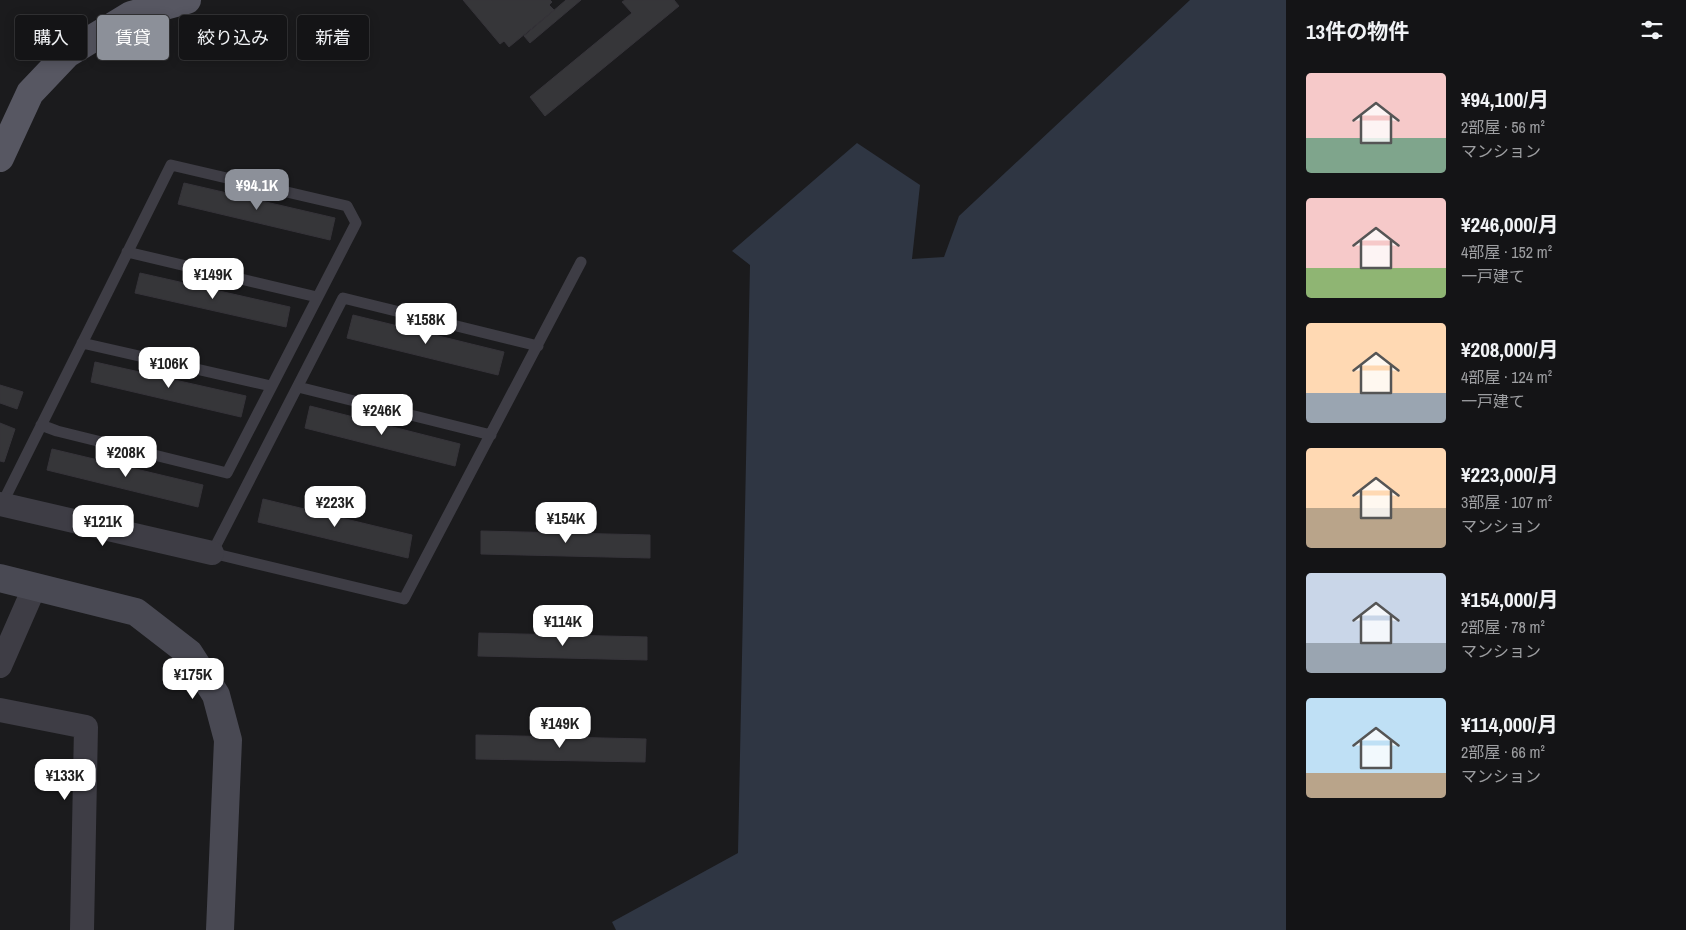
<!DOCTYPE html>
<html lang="ja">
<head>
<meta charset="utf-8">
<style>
  :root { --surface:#141416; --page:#212123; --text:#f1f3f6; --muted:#9d9ea1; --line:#333335; --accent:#8c9099 }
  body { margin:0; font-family:"Archivo Narrow","Noto Sans JP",sans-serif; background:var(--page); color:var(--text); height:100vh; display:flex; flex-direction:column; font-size:19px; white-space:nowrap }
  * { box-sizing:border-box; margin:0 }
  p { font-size:16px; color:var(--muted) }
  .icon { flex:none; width:28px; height:28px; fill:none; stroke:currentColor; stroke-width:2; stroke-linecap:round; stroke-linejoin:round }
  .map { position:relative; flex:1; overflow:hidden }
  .sheet { display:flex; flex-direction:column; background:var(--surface); width:400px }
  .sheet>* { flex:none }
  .top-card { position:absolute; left:15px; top:15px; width:475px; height:45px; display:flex; gap:10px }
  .price { position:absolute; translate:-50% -42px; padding:0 11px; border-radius:10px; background:#fff; color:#222; font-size:16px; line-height:32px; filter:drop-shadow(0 1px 2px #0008) }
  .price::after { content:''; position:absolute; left:50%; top:30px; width:15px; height:11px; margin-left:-8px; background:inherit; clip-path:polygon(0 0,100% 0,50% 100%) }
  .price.on { background:var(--accent); color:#fff }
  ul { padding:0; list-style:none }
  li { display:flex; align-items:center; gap:15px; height:125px; padding:0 20px }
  li span { display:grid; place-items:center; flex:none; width:140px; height:100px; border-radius:5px; color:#555 }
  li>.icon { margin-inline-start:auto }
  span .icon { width:60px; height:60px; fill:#fffc; stroke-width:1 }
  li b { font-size:21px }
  h2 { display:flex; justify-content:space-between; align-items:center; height:60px; padding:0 20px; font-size:21px }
  .chip { padding:0 18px; border-radius:5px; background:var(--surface); box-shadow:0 2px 12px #0003,0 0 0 1px var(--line); font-size:18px; line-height:45px }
  .chip.on { background:var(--accent); color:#fff }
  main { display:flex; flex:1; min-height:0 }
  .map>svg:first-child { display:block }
</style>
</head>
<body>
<main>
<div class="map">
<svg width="1286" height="930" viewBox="0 0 1286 930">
  <rect width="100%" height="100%" fill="#1b1b1d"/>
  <path fill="#2f3643" d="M1190,0H1286V930H616L612,922L738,853L750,265L732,251L857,143L920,185L912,259L944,257L959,216Z"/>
  <path fill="#363639" stroke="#36343a" d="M463,0H550L552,2L549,5L554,10L509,47L504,41L500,44Z
    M566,0H581L530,43L524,36Z
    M625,0H674L679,6L545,116L530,97L632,13L622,2Z
    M184,183L335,218L330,240L178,204Z
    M140,273L290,307L286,327L135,293Z
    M353,315L504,352L498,375L347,338Z
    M95,362L246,396L241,417L91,382Z
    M0,385L23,392L17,409L0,403Z
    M310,406L460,444L455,466L305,428Z
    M0,423L15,429L4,462L0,461Z
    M52,449L203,485L198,507L47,470Z
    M263,499L412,535L408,558L258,522Z
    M481,531L650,535V558L481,554Z
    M479,633L647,637V660L478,656Z
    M476,735L646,739L645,762L476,759Z"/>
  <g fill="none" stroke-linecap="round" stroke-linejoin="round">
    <path stroke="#3e3d45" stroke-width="11" d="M127,252L317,297
      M82,343L271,386
      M538,346L343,298L212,553L404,599L581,262
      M298,387L491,435
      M2,504L171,165L347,206L356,223L227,473L57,431L41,425"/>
    <path stroke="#3e3d45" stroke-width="24" d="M0,504L212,553
      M0,666L35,586
      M0,710L86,727L82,930"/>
    <path stroke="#494953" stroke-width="28" d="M0,578L136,612L189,653L216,695L228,740L220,930"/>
    <path stroke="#575762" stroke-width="28" d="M0,158L30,93L67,54L131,15L187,0"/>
  </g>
</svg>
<b class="price on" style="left:257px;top:211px">¥94.1K</b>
<b class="price" style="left:213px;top:300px">¥149K</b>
<b class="price" style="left:426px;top:345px">¥158K</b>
<b class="price" style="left:169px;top:389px">¥106K</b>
<b class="price" style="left:382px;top:436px">¥246K</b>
<b class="price" style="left:126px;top:478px">¥208K</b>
<b class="price" style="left:335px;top:528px">¥223K</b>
<b class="price" style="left:566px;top:544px">¥154K</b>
<b class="price" style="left:103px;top:547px">¥121K</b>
<b class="price" style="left:563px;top:647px">¥114K</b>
<b class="price" style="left:193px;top:700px">¥175K</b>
<b class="price" style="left:560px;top:749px">¥149K</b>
<b class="price" style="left:65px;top:801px">¥133K</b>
<div class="top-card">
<a class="chip">購入</a>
<a class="chip on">賃貸</a>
<a class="chip">絞り込み</a>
<a class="chip">新着</a>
</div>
</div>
<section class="sheet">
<h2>13件の物件<svg class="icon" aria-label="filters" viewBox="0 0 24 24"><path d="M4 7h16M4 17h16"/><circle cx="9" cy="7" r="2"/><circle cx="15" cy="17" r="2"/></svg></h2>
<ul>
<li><span style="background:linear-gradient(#f6c9c9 65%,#7fa58c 0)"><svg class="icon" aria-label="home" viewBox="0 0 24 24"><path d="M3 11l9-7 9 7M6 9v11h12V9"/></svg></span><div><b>¥94,100/月</b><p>2部屋 · 56 m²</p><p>マンション</p></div></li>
<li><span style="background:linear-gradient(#f6c9c9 70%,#8fb573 0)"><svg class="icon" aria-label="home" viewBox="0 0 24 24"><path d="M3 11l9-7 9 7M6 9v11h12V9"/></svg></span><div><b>¥246,000/月</b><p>4部屋 · 152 m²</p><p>一戸建て</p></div></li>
<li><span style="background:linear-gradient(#ffd9b3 70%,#9aa5b1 0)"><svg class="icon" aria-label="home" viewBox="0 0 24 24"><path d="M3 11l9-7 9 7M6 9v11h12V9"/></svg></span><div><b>¥208,000/月</b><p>4部屋 · 124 m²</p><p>一戸建て</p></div></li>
<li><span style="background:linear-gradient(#ffd9b3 60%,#b9a48a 0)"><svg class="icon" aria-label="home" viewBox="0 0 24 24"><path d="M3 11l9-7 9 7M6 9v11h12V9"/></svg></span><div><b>¥223,000/月</b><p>3部屋 · 107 m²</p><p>マンション</p></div></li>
<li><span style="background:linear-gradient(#c9d6e8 70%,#9aa5b1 0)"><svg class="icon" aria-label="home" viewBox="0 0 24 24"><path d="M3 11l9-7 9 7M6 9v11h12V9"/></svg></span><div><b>¥154,000/月</b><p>2部屋 · 78 m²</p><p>マンション</p></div></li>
<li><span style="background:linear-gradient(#bfe0f5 75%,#b9a48a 0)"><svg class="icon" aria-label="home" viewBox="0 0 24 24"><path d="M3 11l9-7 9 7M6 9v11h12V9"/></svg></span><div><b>¥114,000/月</b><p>2部屋 · 66 m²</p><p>マンション</p></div></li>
</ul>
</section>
</main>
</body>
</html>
